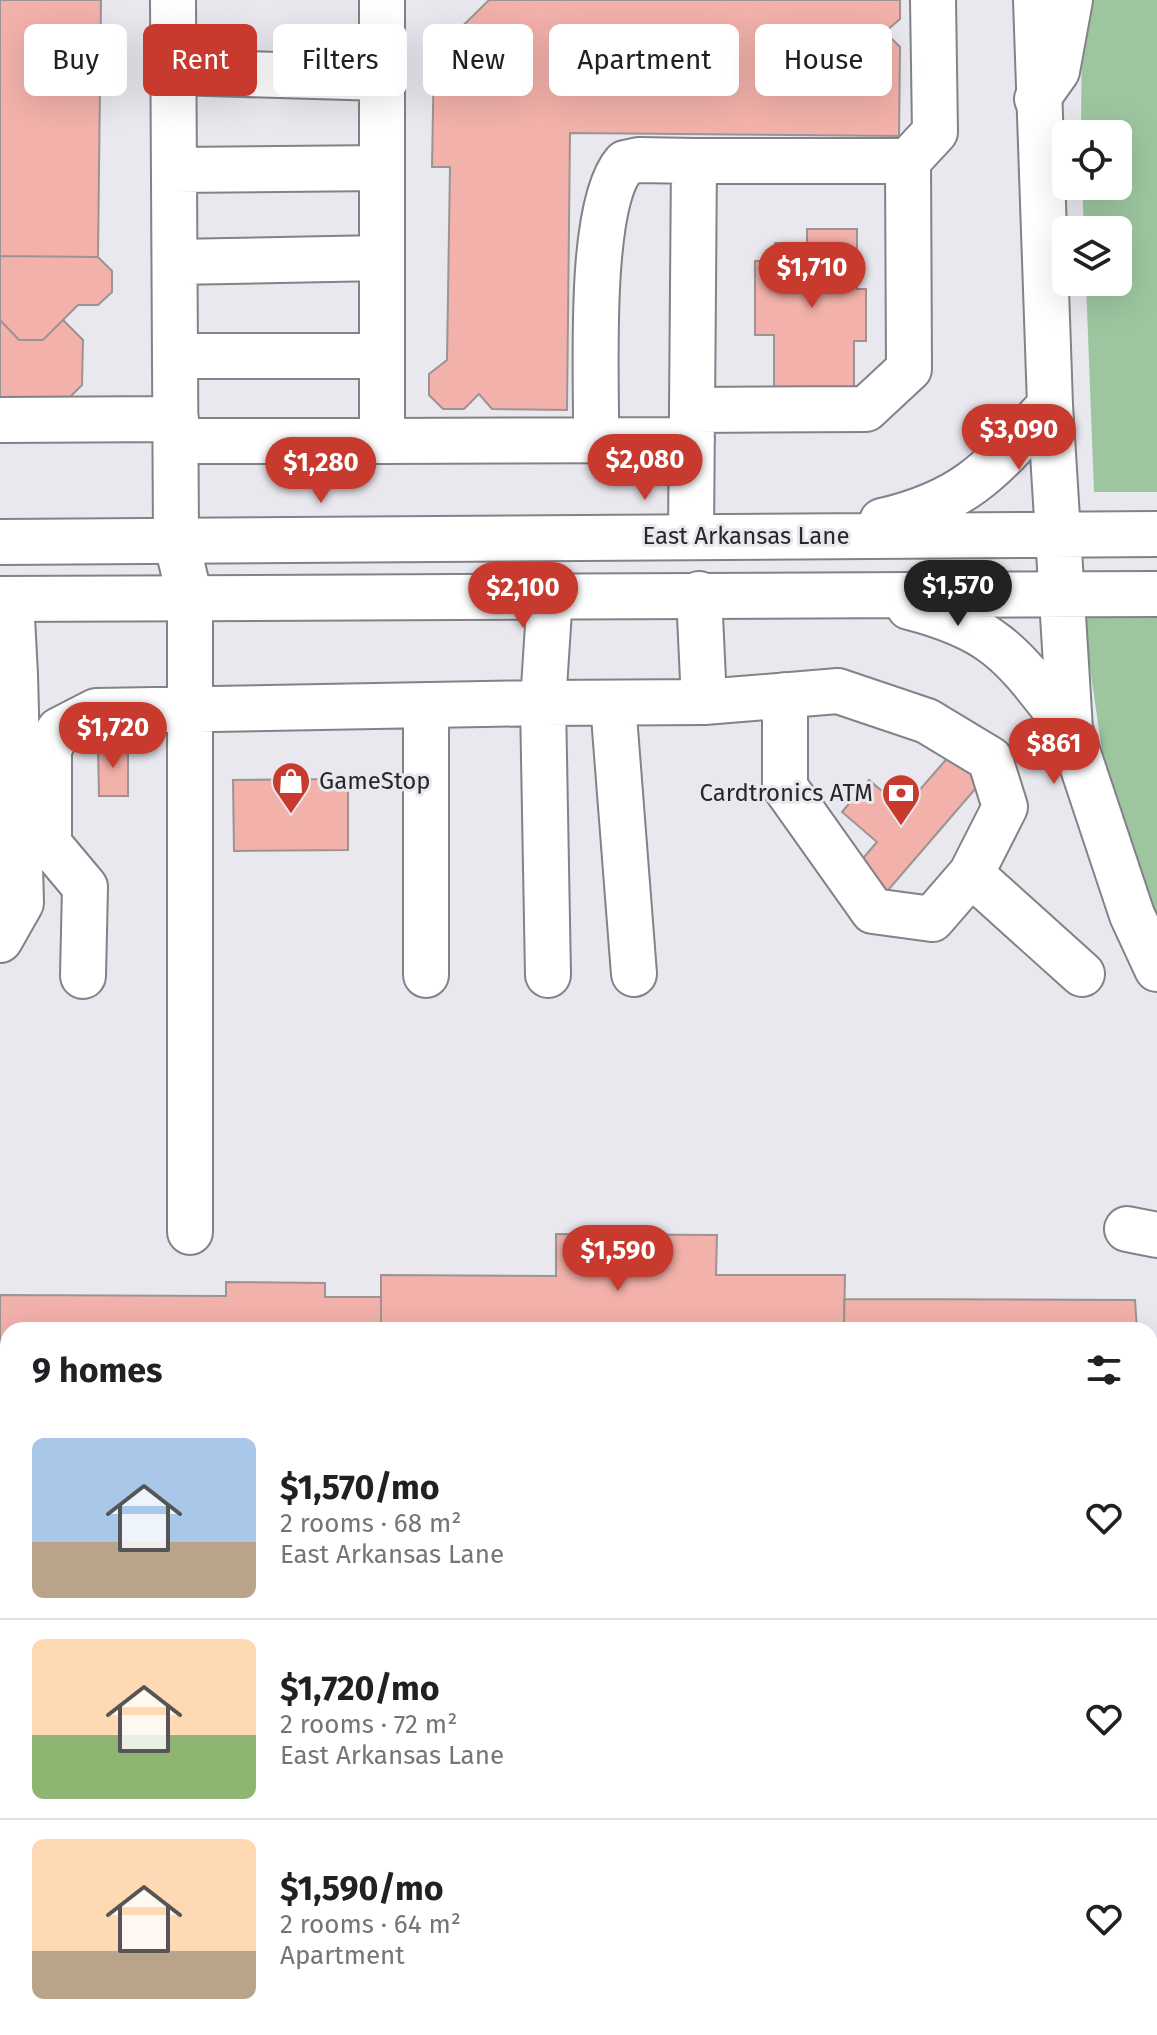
<!DOCTYPE html>
<html lang="en">
<head>
<meta charset="utf-8">
<style>
  :root { --surface:#fff; --page:#f6f6f6; --text:#202124; --muted:#757577; --line:#e0e0e0; --accent:#c73a2d }
  body { margin:0; font-family:"Fira Sans",sans-serif; background:var(--page); color:var(--text); height:100vh; display:flex; flex-direction:column; font-size:30px; white-space:nowrap }
  * { box-sizing:border-box; margin:0 }
  p { font-size:26px; color:var(--muted) }
  .icon { flex:none; width:44px; height:44px; fill:none; stroke:currentColor; stroke-width:2; stroke-linecap:round; stroke-linejoin:round }
  .map { position:relative; flex:1; overflow:hidden }
  .drawer { position:absolute; left:0px; top:1322px; width:1158px; height:714px; display:flex; flex-direction:column; background:var(--surface); border-radius:24px 24px 0 0; box-shadow:0 8px 32px #0002 }
  .drawer>* { flex:none }
  .hud { position:absolute; left:24px; top:24px; width:1110px; height:72px; display:flex; gap:16px }
  .buttons { position:absolute; left:1052px; top:120px; display:grid; gap:16px }
  .buttons a { display:grid; place-items:center; width:80px; height:80px; border-radius:12px; background:var(--surface); box-shadow:0 8px 32px #0002; font-size:40px }
  .price { position:absolute; translate:-50% -68px; padding:0 18px; border-radius:28px; background:var(--accent); color:#fff; font-size:26px; line-height:52px; filter:drop-shadow(0 2px 4px #0008) }
  .price::after { content:''; position:absolute; left:50%; top:48px; width:24px; height:18px; margin-left:-12px; background:inherit; clip-path:polygon(0 0,100% 0,50% 100%) }
  .price.current { background:#222; color:#fff }
  ul { padding:0; list-style:none }
  li { display:flex; align-items:center; gap:24px; height:200px; padding:0 32px }
  li+li { border-top:2px solid var(--line) }
  li span { display:grid; place-items:center; flex:none; width:224px; height:160px; border-radius:12px; color:#555 }
  li>.icon { margin-inline-start:auto }
  span .icon { width:96px; height:96px; fill:#fffc; stroke-width:1 }
  li b { font-size:34px }
  h2 { display:flex; justify-content:space-between; align-items:center; height:96px; padding:0 32px; font-size:34px }
  .chip { padding:0 28px; border-radius:12px; background:var(--surface); box-shadow:0 8px 32px #0002; font-size:28px; line-height:72px }
  .chip.current { background:var(--accent); color:#fff }
  .map>svg:first-child { display:block }
</style>
</head>
<body>
<div class="map">
<svg width="1157" height="2035" viewBox="0 0 1157 2035">
  <rect width="100%" height="100%" fill="#e8e8ee"/>
  <path fill="#9dc6a0" d="M1082,0H1157V492H1094L1086,282H1118V230H1084L1082,186H1118V134H1081Z
    M1157,612V923L1102,750L1082,614Z"/>
  <path fill="#f2b1aa" stroke="#9b9493" stroke-width="2" d="M0,0H101L98,257L0,256Z
    M489,0H900V19L885,32L900,47L899,136L570,133L567,410L492,409L479,394L464,409H443L429,395V374L447,360L450,167H432L434,54Z
    M807,229H857V289H866V341H854V389H774V335H755V261H775V243H807Z
    M0,256L98,257L112,271V292L98,305H78L43,340H19L0,320Z
    M0,320L19,340H43L63,320L83,340L82,385L62,405L0,402Z
    M98,745H128V796H99Z
    M957,747L988,774L883,896L853,870L877,842L842,812L869,780L903,809Z
    M348,779V850L234,851L233,780Z
    M556,1234L717,1235L716,1275H845L844,1330H381V1275L556,1276Z
    M226,1282L325,1283V1297H381V1330H8V1401H0V1295L226,1296Z
    M844,1299L1135,1300L1137,1330H844Z
    M1150,1371L1155,1374L1153,1441L1157,1444V1539L1150,1538Z
    M0,1780H8V1865H0Z
    M180,2028H273L271,2035H178Z
    M399,2028H494L495,2035H400Z
    M629,2028H769L768,2035H686Z
    M842,2028H1048L1047,2035H895Z"/>
  <g fill="none" stroke-linecap="round" stroke-linejoin="round">
    <g stroke="#828288" stroke-width="48">
      <path id="minor" d="M173,0L176,540L190,598V1232
        M174,72L382,78
        M908,161L935,132L933,0
        M174,170L382,168
        M175,262L382,258
        M176,356H382
        M0,420L176,419
        M596,440C597,379 587,206 625,163L639,160L694,161
        M176,441H382V0
        M382,441L692,440
        M691,536L694,161H908L909,369L866,409L693,410
        M699,594L704,702L838,691L927,721L990,759L1005,807L971,874L1082,974
        M11,599L15,675
        M0,676L15,675L21,903L0,940
        M785,695V787L873,911L932,919L971,874
        M613,703L634,974
        M426,705V975
        M548,975L543,703L704,702
        M83,976L85,887L49,844V749L59,730L96,711L543,703L550,595
        M1127,1229L1157,1235
        M0,1442H8
        M1150,1603H1157
        M1150,1656L1157,1655
        M0,1685H8
        M0,1945H8
        M110,2035L112,2028"/>
    </g>
    <g stroke="#828288" stroke-width="48">
      <path id="major" d="M1036,0L1050,405L1070,729L1132,915L1157,969
        M882,521C968,501 993,468 1050,405
        M0,542L1157,534
        M0,599L1157,594
        M909,607C1000,630 1015,659 1070,729"/>
    </g>
    <g stroke="#828288" stroke-width="48">
      <path id="highway" d="M1037,99L1057,71L1070,0"/>
    </g>
    <use href="#minor" stroke="#fff" stroke-width="44"/>
    <use href="#major" stroke="#fff" stroke-width="44"/>
    <use href="#highway" stroke="#fff" stroke-width="44"/>
  </g>
  <defs>
    <g id="shop-pin" transform="scale(2)"><path d="M0 17L-7.5 6A9.5 9.5 0 1 1 7.5 6Z" fill="#c73a2d" stroke="#e8e8ee"/><path d="M-5-2.5h2.3a2.7 3.5 0 0 1 5.4 0H5L5.5 6h-11ZM-1.5-2.5h3a1.5 2.3 0 0 0-3 0Z" fill="#fff"/></g>
    <g id="bank-pin" transform="scale(2)"><path d="M0 17L-7.5 6A9.5 9.5 0 1 1 7.5 6Z" fill="#c73a2d" stroke="#e8e8ee"/><path d="M-6-4H6V4H-6ZM0-2.3a2.3 2.3 0 1 0 0 4.6a2.3 2.3 0 1 0 0-4.6Z" fill="#fff"/></g>
  </defs>
  <g fill-rule="evenodd">
    <use href="#shop-pin" x="291" y="781"/>
    <use href="#bank-pin" x="901" y="793"/>
  </g>
  <g text-anchor="middle" stroke-width="6" stroke-linejoin="round" paint-order="stroke">
    <g font-size="24" fill="#27272a" stroke="#e8e8ee">
      <text x="746" y="544">East Arkansas Lane</text>
    </g>
    <g font-size="24" fill="#27272a" stroke="#e8e8ee" text-anchor="start">
      <text x="319" y="789">GameStop</text>
      <text x="873" y="801" text-anchor="end">Cardtronics ATM</text>
    </g>
  </g>
</svg>
<div class="buttons">
<a><svg class="icon" aria-label="locate" viewBox="0 0 24 24"><circle cx="12" cy="12" r="6"/><path d="M12 2v4M12 18v4M2 12h4M18 12h4"/></svg></a>
<a><svg class="icon" aria-label="layers" viewBox="0 0 24 24"><path d="M12 4l9 5-9 5-9-5zM3 14l9 5 9-5"/></svg></a>
</div>
<b class="price" style="left:812px;top:310px">$1,710</b>
<b class="price" style="left:1019px;top:472px">$3,090</b>
<b class="price" style="left:645px;top:502px">$2,080</b>
<b class="price" style="left:321px;top:505px">$1,280</b>
<b class="price current" style="left:958px;top:628px">$1,570</b>
<b class="price" style="left:523px;top:630px">$2,100</b>
<b class="price" style="left:113px;top:770px">$1,720</b>
<b class="price" style="left:1054px;top:786px">$861</b>
<b class="price" style="left:618px;top:1293px">$1,590</b>
<div class="hud">
<a class="chip">Buy</a>
<a class="chip current">Rent</a>
<a class="chip">Filters</a>
<a class="chip">New</a>
<a class="chip">Apartment</a>
<a class="chip">House</a>
</div>
<section class="drawer">
<h2>9 homes<svg class="icon" aria-label="filters" viewBox="0 0 24 24"><path d="M4 7h16M4 17h16"/><circle cx="9" cy="7" r="2"/><circle cx="15" cy="17" r="2"/></svg></h2>
<ul>
<li><span style="background:linear-gradient(#a9c7e8 65%,#b9a48a 0)"><svg class="icon" aria-label="home" viewBox="0 0 24 24"><path d="M3 11l9-7 9 7M6 9v11h12V9"/></svg></span><div><b>$1,570/mo</b><p>2 rooms · 68 m²</p><p>East Arkansas Lane</p></div><svg class="icon" aria-label="heart" viewBox="0 0 24 24"><path d="M12 20l-8-8c-3-5 5-10 8-4 3-6 11-1 8 4z"/></svg></li>
<li><span style="background:linear-gradient(#ffd9b3 60%,#8fb573 0)"><svg class="icon" aria-label="home" viewBox="0 0 24 24"><path d="M3 11l9-7 9 7M6 9v11h12V9"/></svg></span><div><b>$1,720/mo</b><p>2 rooms · 72 m²</p><p>East Arkansas Lane</p></div><svg class="icon" aria-label="heart" viewBox="0 0 24 24"><path d="M12 20l-8-8c-3-5 5-10 8-4 3-6 11-1 8 4z"/></svg></li>
<li><span style="background:linear-gradient(#ffd9b3 70%,#b9a48a 0)"><svg class="icon" aria-label="home" viewBox="0 0 24 24"><path d="M3 11l9-7 9 7M6 9v11h12V9"/></svg></span><div><b>$1,590/mo</b><p>2 rooms · 64 m²</p><p>Apartment</p></div><svg class="icon" aria-label="heart" viewBox="0 0 24 24"><path d="M12 20l-8-8c-3-5 5-10 8-4 3-6 11-1 8 4z"/></svg></li>
</ul>
</section>
</div>
</body>
</html>
